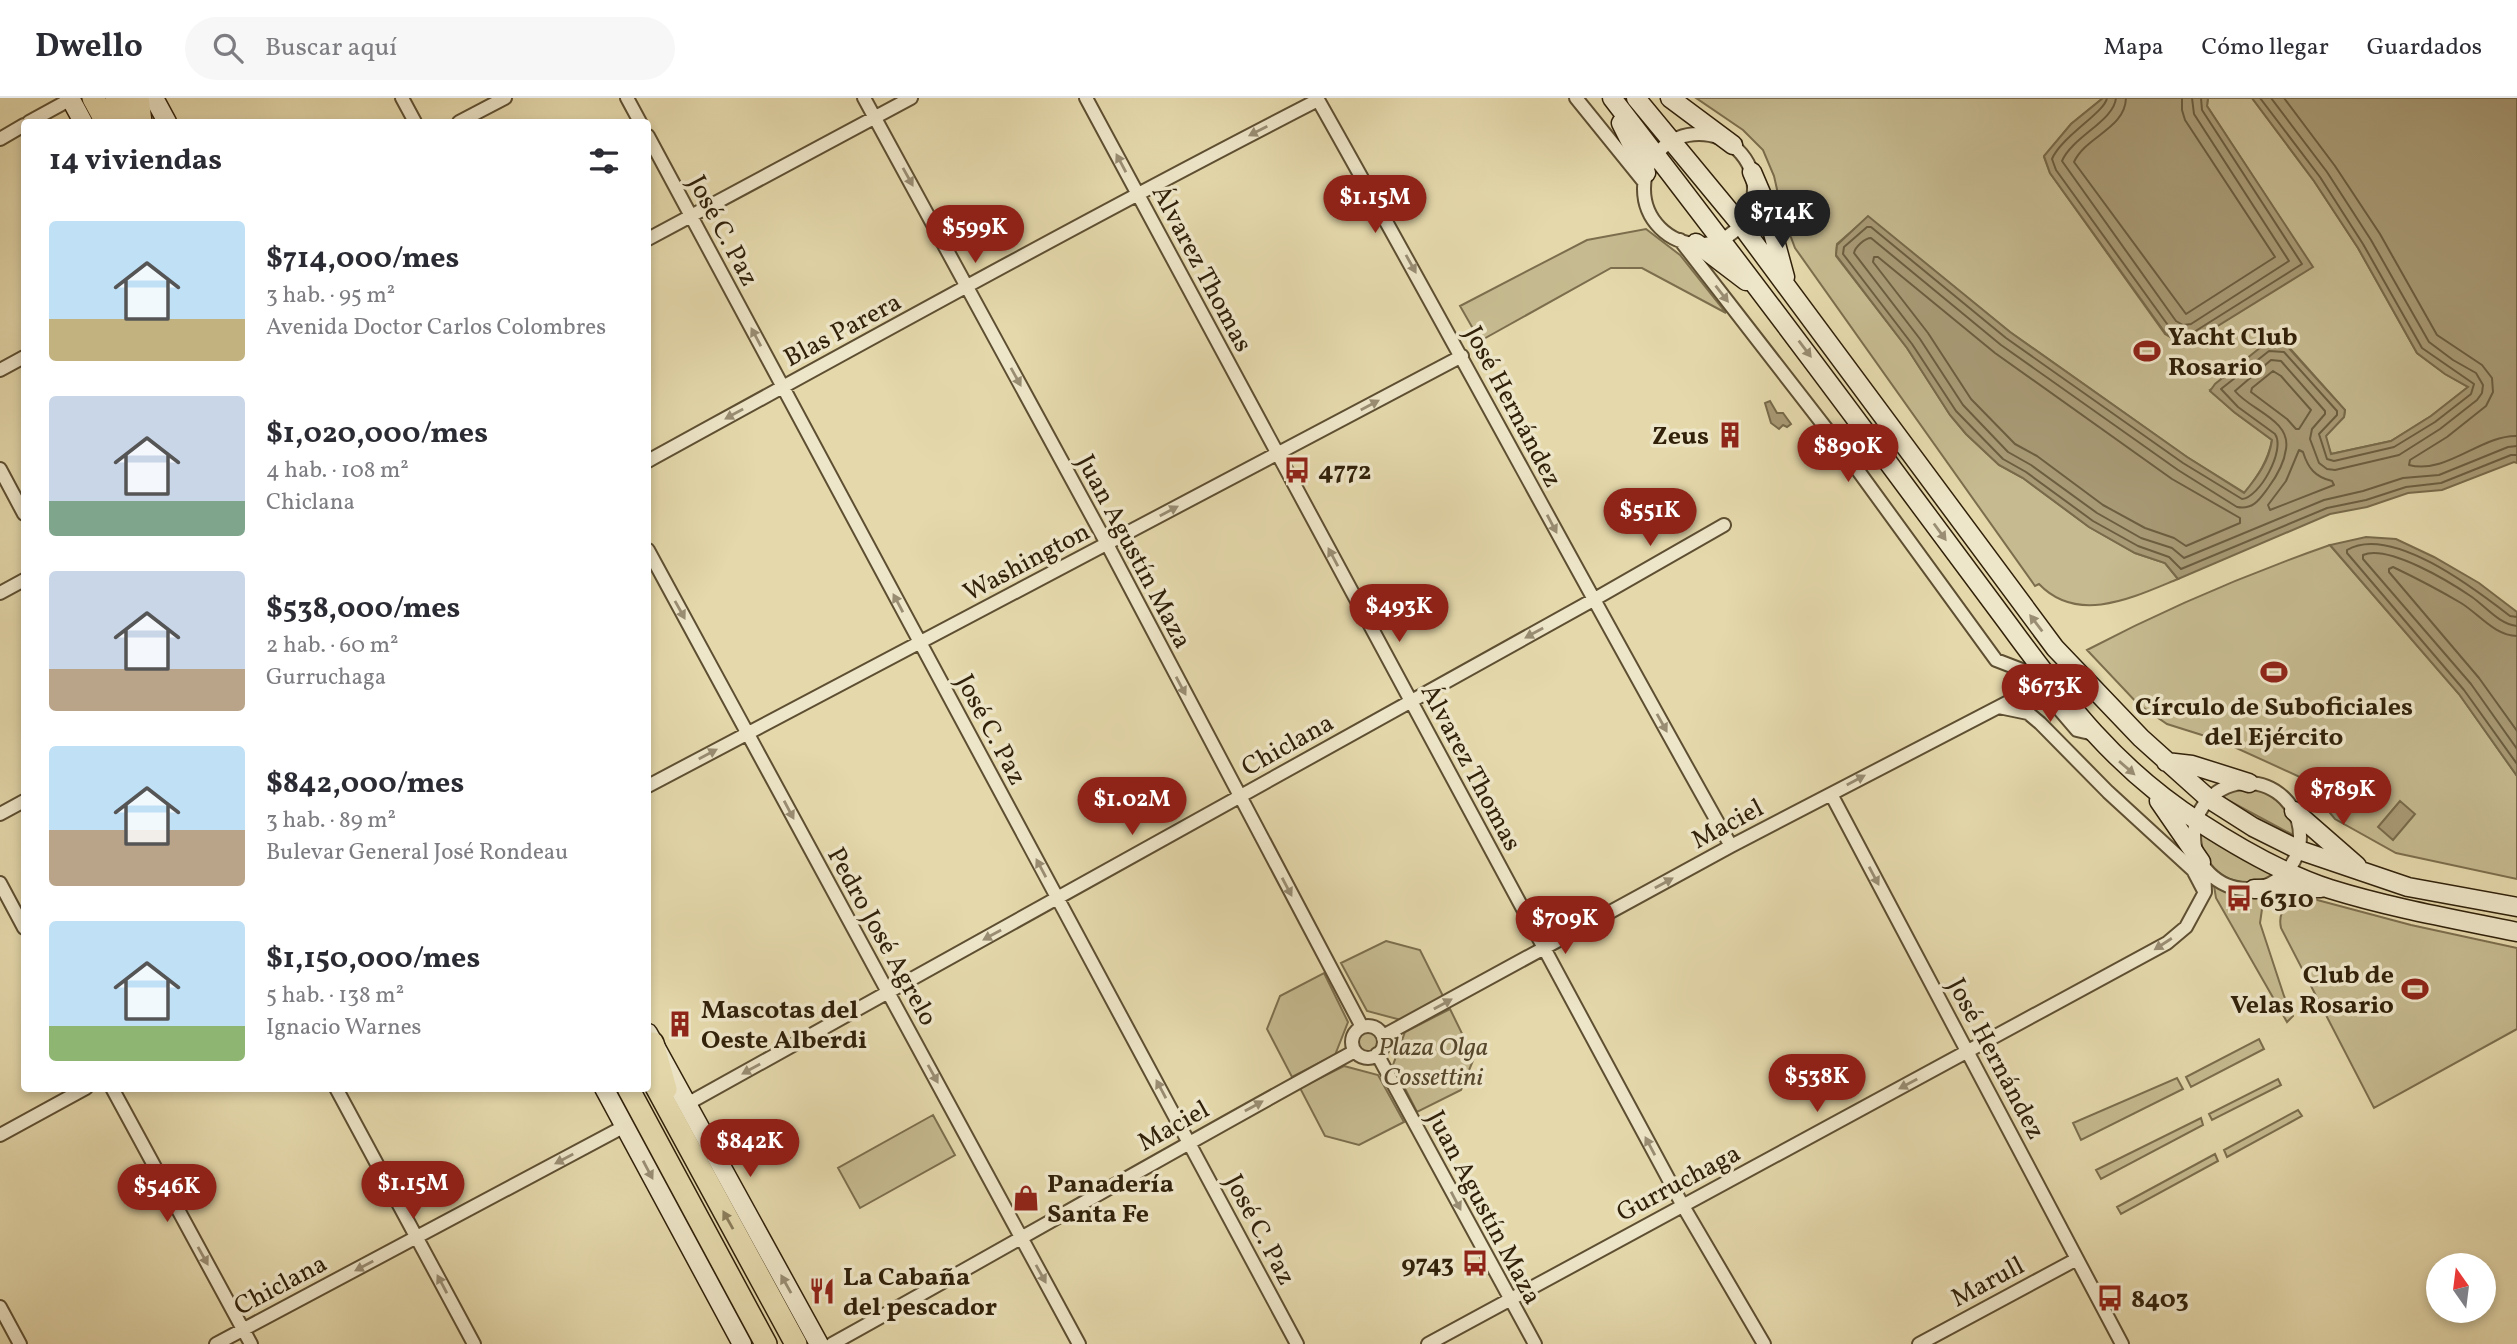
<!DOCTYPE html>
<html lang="es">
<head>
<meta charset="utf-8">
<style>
  :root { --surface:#fff; --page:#f7f7f7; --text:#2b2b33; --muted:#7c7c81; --line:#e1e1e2; --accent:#8f2418 }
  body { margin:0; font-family:Vollkorn,serif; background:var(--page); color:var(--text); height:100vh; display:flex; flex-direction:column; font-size:26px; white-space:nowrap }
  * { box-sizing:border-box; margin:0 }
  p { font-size:23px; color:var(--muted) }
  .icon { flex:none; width:38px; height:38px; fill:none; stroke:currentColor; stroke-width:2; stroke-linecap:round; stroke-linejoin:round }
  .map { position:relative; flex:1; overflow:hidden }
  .sheet { position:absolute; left:21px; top:21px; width:630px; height:973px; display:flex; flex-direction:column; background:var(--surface); border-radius:7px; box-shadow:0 4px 10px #0003 }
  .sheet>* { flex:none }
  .needle { width:46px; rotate:346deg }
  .fabs { position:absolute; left:2426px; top:1155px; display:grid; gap:14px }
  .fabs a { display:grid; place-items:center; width:70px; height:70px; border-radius:50%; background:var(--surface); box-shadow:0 4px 10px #0003; font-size:35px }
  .price { position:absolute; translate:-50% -60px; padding:0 16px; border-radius:24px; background:var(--accent); color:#fff; font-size:23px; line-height:46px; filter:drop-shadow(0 2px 4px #0008) }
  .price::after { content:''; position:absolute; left:50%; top:42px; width:21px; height:16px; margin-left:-10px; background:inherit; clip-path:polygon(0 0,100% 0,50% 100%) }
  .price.selected { background:#222; color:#fff }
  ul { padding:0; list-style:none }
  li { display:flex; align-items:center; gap:21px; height:175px; padding:0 28px }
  li span { display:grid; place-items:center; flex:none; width:196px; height:140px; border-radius:7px; color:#555 }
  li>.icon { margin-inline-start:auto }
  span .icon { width:84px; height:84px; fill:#fffc; stroke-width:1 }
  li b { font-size:30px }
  h2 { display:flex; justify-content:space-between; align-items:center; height:84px; padding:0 28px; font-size:30px }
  header { display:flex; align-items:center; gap:42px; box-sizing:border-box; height:98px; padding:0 35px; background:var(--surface); border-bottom:2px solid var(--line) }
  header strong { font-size:33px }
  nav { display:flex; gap:38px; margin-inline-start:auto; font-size:24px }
  .search { width:490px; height:63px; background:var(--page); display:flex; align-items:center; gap:18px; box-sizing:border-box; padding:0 24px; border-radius:38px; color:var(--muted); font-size:26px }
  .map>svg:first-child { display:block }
</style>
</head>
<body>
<header>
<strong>Dwello</strong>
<div class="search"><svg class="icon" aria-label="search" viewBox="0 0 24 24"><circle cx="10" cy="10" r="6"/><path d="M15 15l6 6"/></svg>Buscar aquí</div>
<nav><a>Mapa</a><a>Cómo llegar</a><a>Guardados</a></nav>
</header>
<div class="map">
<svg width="2517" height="1246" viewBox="0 0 2517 1246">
  <rect width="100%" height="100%" fill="#e5d9ac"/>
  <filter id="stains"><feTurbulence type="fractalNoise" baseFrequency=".00286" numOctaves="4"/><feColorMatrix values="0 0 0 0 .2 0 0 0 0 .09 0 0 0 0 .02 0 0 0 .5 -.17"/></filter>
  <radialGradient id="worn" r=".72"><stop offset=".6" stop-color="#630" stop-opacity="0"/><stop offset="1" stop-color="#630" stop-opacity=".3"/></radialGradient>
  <path fill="#c6ba90" stroke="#7c6e4d" stroke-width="2" d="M1696,0H2103L2071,26L2044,59L2050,75L2165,236L2179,244L2312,169L2207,8L2208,0H2252L2314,83L2358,150L2417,255L2445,276L2468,289L2431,318L2391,343L2331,356L2325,338L2344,319L2345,312L2287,247L2210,292L2234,314L2272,342C2268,363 2258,377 2245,395L2187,359L2010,234L1868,119L1837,146L1836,158L1907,250L1950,317L1966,336L1999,367L2023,380L2089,429L2135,455L2165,465L2178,481C2134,499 2078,527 2039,486L2035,488L1795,150L1783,118L1774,78L1763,52L1743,32Z
    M1646,131L1680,157L1726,215L1642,170H1611L1480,243L1460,208L1587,142Z
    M2330,447L2459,596L2517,678V781L2396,755L2335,721L2300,679L2221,643L2167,626L2138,606L2087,552C2165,511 2247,476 2330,447Z
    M2239,689C2274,691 2289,703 2295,738L2222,699L2224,695Z
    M2199,731L2278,776C2239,798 2201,775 2199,731Z
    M2214,788L2242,797H2261L2263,804L2260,825L2284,898L2293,918L2287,924L2216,800Z
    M2306,799L2411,827L2517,850V931L2374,1010L2281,830C2277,811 2289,804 2306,799Z
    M1386,843L1420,852L1444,900L1401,922L1367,913L1341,865Z
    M1324,875L1348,924L1335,957L1292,979L1267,931L1280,898Z
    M1450,911L1474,960L1461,992L1417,1014L1393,967L1405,934Z
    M1358 944a10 10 0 1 1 20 0a10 10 0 1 1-20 0Z
    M2259,941L2264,951L2191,989L2186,979Z
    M1344,968L1378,977L1404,1024L1359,1047L1325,1038L1300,990Z
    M2177,980L2183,991L2081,1042L2073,1025Z
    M2278,981L2281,987L2212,1022L2209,1016Z
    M2298,1012L2302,1018L2227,1059L2224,1052Z
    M933,1017L955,1057L860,1110L838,1070Z
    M2201,1020L2203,1027L2101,1081L2096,1072Z
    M2215,1056L2218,1063L2121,1116L2117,1109Z"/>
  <path fill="#a89a75" stroke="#786a4a" stroke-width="2" d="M2103,0H2208L2207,8L2313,169L2195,242L2179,244L2166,236L2050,75L2044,58L2071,26Z
    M2252,0H2517V365L2514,364L2442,392L2408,395L2367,409L2330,416L2178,481L2165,465L2135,455L2089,429L2023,380L1999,367L1966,336L1950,317L1907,250L1836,157L1837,147L1868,118L2010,234L2187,359L2244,395C2258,378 2269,363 2272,342L2234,314L2210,293L2215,286L2266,245L2286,247L2345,312L2344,319L2326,338L2331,356L2391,343L2431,318L2468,289L2445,276L2417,255L2358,150L2314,83Z
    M1770,303L1777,315H1783L1791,326L1787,329L1783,327L1779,331L1771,325L1765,305Z
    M2366,439L2396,441L2434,459L2479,485L2517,514V678L2459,596L2330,447Z
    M2400,703L2415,716L2393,742L2378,729Z"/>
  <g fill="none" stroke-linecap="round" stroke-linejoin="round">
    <path stroke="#6c5e40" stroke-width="2" d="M2107,0C2105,14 2061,39 2052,61L2056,72L2170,230L2181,237L2194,234L2302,166L2202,12L2201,0
      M2116,0C2114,23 2072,39 2062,63L2176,223L2183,227L2191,226L2289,163L2194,16L2192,0
      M2126,0C2125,31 2086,38 2074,64L2186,216L2275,159L2185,22L2182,12V0
      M2260,0L2320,79L2363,146L2422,250L2474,286L2471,296L2435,324L2394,349L2334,363L2327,361L2319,336L2337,317V313L2284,254L2269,253L2221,291L2238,309L2275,336C2286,352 2259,400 2242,401L2183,365L2006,240L1871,129H1867L1844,149L1843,156L1912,246L1956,313L2003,361L2026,374L2093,423L2138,448L2169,459L2181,471L2327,410L2366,402L2406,389L2441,385L2511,357H2517
      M2271,0L2327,74L2371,142L2429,244L2453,262L2476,275L2483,287L2482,295L2477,302L2440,331L2399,357L2335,372L2327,371L2319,365L2310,341L2312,331L2325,316V313L2281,263L2271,262L2235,293C2250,312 2291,322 2286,351C2284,366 2277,378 2268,390C2259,402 2253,412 2237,409L2178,372L2001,247L1871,140C1865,140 1855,149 1854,155L1920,241L1963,307L2008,354L2031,367L2097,415L2141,440L2172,450L2184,460L2324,402L2363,393L2403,380L2439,377L2508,349L2517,348
      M2284,0L2335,68L2380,136L2437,237L2482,267L2492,280L2493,294L2486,308L2447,339L2410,362L2409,367C2446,377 2481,337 2517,338
      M1874,159H1878L1995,255L2172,381L2240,420V425L2186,448L2174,440L2145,430L2103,407L2037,358L2015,346L1971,301L1928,235L1873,164Z
      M2273,273L2281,278L2311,312L2299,331H2296L2287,321L2251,294L2252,290Z
      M2299,352L2303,354C2308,370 2315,379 2332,383L2334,387L2270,412L2268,407L2286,383Z
      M2517,519L2510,518C2475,491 2391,426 2347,452V455L2464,592L2517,666
      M2517,528C2500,527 2485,508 2472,499C2450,484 2388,446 2363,457V461L2471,586L2517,651
      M2517,538C2495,538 2479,516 2461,505C2439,492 2416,480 2393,469L2389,471V474L2479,580L2517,633"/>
    <g stroke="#5e4f32" stroke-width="16">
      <path id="minor" d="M402,0L415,24
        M627,0L640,24
        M864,0L1107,446L1362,929
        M1086,0L1683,1108L1764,1246
        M1317,0C1457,248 1591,500 1731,748
        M1576,0L1644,84
        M29,24L71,1
        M459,24L505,0
        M1644 91a55 55 0 1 1 110 0a55 55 0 1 1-110 0Z
        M648,38L1297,1246
        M0,41L24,27
        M648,141L911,0
        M1680,142L1846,356L1996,562L2048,582
        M0,272L24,259
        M648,363C870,241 1092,118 1318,2
        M0,371L24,416
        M648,452L1079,1246
        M0,495L24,482
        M1999,609L2028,615L2040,625L2108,694L2193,772L2203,791
        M2194 738a53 53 0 1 1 106 0a53 53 0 1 1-106 0Z
        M648,688L1462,258
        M1831,696L2122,1246
        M0,716L24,703
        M0,785L24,830
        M1352 944a16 16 0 1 1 32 0a16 16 0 1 1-32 0Z
        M1383,938L1731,748L2010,603L2028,600L2046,602L2059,611L2077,632L2094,636
        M1377,956L1535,1246
        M112,990L251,1246
        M336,990L474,1246
        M687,1006L1593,502L1724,427
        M0,1037L86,990
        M0,1209L20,1246
        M216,1246L625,1028
        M832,1246C1007,1149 1179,1049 1355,953
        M1428,1246L2167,845L2186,829L2205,794L2204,769
        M1919,1246L2077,1161"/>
    </g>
    <g stroke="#31210a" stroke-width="21">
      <path id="secondary" d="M70,0L83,24
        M154,0L167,24
        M1612,0C1714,132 1814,264 1913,398C1945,441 1977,484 2009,527C2066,605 2116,671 2199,724C2239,750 2284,776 2330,791C2391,810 2454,821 2517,834
        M1636,0L1741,127L2055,550L2141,640L2209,701L2253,729L2299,752L2408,789L2517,809
        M1670,0L1733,47
        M1621,25L1646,75
        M1752,74L1764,102L1785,179
        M1696,145L1746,183
        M2166,664L2192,667L2249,685
        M2159,703L2201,764
        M2294,713L2357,768
        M2254,791L2321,790
        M648,935L819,1246
        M604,990L742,1246"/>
    </g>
    <g stroke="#31210a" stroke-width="24">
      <path id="primary" d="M93,0L106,24
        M116,0L129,24
        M138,0L141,24
        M653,945L666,991
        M648,974L796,1246
        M628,990L766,1246"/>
    </g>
    <use href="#minor" stroke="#eee6c9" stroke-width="12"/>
    <use href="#secondary" stroke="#eee6c9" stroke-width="18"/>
    <use href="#primary" stroke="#e5d9ac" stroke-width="21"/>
  </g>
  <defs><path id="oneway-solid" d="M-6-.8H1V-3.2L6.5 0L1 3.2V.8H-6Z" transform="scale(1.75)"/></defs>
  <g fill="#998d73">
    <use href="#oneway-solid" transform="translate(1258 33) rotate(153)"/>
    <use href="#oneway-solid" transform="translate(1121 65) rotate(-118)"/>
    <use href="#oneway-solid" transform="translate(908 79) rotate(61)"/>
    <use href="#oneway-solid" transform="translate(1411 166) rotate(61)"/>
    <use href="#oneway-solid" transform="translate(1722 196) rotate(52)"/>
    <use href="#oneway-solid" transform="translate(756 239) rotate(-118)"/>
    <use href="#oneway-solid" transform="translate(1805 251) rotate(53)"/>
    <use href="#oneway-solid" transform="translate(1016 279) rotate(61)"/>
    <use href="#oneway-solid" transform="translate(1370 307) rotate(-28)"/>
    <use href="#oneway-solid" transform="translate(734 316) rotate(151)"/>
    <use href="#oneway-solid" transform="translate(1169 413) rotate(-28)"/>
    <use href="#oneway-solid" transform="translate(1552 426) rotate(62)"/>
    <use href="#oneway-solid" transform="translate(1940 434) rotate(54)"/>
    <use href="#oneway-solid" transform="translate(1333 459) rotate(-118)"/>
    <use href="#oneway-solid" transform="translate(898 505) rotate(-118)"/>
    <use href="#oneway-solid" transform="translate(680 512) rotate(61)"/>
    <use href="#oneway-solid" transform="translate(2036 525) rotate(-127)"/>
    <use href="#oneway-solid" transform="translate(1534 535) rotate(151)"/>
    <use href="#oneway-solid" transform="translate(1181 588) rotate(62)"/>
    <use href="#oneway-solid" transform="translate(1662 625) rotate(61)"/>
    <use href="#oneway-solid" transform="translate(708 656) rotate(-28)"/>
    <use href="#oneway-solid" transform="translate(2127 670) rotate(41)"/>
    <use href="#oneway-solid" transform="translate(1856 682) rotate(-28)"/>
    <use href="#oneway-solid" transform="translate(789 712) rotate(62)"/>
    <use href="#oneway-solid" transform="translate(1041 770) rotate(-118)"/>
    <use href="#oneway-solid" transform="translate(1874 778) rotate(62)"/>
    <use href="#oneway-solid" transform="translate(1664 785) rotate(-29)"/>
    <use href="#oneway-solid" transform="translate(1287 789) rotate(62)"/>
    <use href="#oneway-solid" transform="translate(992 837) rotate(151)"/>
    <use href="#oneway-solid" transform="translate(2163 846) rotate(147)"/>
    <use href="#oneway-solid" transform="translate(1443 906) rotate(-29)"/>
    <use href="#oneway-solid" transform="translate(751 971) rotate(151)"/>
    <use href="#oneway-solid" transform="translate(933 976) rotate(61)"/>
    <use href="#oneway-solid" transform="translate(1908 986) rotate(152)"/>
    <use href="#oneway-solid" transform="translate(1161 991) rotate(-118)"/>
    <use href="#oneway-solid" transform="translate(1254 1008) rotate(-29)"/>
    <use href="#oneway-solid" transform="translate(1650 1048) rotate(-118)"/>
    <use href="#oneway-solid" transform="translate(564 1061) rotate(152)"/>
    <use href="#oneway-solid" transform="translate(648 1072) rotate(62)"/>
    <use href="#oneway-solid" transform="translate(1456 1103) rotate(62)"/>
    <use href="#oneway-solid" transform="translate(203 1158) rotate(61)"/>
    <use href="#oneway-solid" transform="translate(364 1168) rotate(152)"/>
    <use href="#oneway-solid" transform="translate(1041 1176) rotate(61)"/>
    <use href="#oneway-solid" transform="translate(442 1186) rotate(-118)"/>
    <use href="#oneway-solid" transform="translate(786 1186) rotate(-119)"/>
  </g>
  <use fill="#8b7d5b" href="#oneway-solid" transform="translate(728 1122) rotate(-119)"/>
  <defs>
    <g id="stadium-bare" transform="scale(2.1)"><path d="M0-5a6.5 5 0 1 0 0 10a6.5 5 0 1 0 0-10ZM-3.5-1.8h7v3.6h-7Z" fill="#8f2418" stroke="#eee6c9" stroke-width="2.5" paint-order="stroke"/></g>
    <g id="building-bare" transform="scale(2.1)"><path d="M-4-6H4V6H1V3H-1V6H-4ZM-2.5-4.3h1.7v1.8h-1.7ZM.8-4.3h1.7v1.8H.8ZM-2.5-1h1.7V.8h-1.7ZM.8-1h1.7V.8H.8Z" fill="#8f2418" stroke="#eee6c9" stroke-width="2.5" paint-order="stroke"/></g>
    <g id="bus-bare" transform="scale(2.1)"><path d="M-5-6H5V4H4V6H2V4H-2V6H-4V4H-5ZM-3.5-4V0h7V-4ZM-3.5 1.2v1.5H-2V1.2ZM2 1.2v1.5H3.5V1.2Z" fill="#8f2418" stroke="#eee6c9" stroke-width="2.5" paint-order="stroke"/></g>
    <g id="shop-bare" transform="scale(2.1)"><path d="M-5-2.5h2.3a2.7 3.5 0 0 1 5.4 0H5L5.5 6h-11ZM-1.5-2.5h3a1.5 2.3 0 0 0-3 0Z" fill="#8f2418" stroke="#eee6c9" stroke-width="2.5" paint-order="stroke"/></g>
    <g id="restaurant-bare" transform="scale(2.1)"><path d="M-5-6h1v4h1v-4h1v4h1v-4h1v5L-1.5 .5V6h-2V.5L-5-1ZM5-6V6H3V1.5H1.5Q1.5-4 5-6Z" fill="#8f2418" stroke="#eee6c9" stroke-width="2.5" paint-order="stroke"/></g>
  </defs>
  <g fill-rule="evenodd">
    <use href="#stadium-bare" x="2147" y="253"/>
    <use href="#building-bare" x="1730" y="337"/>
    <use href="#bus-bare" x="1297" y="372"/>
    <use href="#stadium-bare" x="2274" y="574"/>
    <use href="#bus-bare" x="2239" y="800"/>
    <use href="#stadium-bare" x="2415" y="891"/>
    <use href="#building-bare" x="680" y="926"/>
    <use href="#shop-bare" x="1026" y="1100"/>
    <use href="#bus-bare" x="1475" y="1165"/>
    <use href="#restaurant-bare" x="822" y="1193"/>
    <use href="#bus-bare" x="2110" y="1200"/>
  </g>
  <g text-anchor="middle" stroke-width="7" stroke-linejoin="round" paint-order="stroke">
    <g font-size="26" fill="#31210a" stroke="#eee6c9">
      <text transform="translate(724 132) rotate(62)" y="9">José C. Paz</text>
      <text transform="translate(1203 170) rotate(62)" y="9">Álvarez Thomas</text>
      <text transform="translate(842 231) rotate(-28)" y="9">Blas Parera</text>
      <text transform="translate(1514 308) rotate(62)" y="9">José Hernández</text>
      <text transform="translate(1135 453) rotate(62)" y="9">Juan Agustín Maza</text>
      <text transform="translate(1026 463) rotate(-28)" y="9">Washington</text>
      <text transform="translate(992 631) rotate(62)" y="9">José C. Paz</text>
      <text transform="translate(1287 646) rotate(-29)" y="9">Chiclana</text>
      <text transform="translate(1472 669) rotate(62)" y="9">Álvarez Thomas</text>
      <text transform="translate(1727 725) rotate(-28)" y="9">Maciel</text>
      <text transform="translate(883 838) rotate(61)" y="9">Pedro José Agrelo</text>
      <text transform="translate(1997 960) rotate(62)" y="9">José Hernández</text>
      <text transform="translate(1173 1027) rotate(-29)" y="9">Maciel</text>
      <text transform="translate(1678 1084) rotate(-28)" y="9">Gurruchaga</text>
      <text transform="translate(1485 1109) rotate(62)" y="9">Juan Agustín Maza</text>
      <text transform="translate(1261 1131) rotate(62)" y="9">José C. Paz</text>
      <text transform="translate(1987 1183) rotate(-28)" y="9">Marull</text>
      <text transform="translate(280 1186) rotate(-28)" y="9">Chiclana</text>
    </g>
    <g font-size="26" font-weight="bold" fill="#31210a" stroke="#eee6c9" text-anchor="start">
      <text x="2168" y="247">Yacht Club<tspan x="2168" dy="30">Rosario</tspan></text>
      <text x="1709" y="346" text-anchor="end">Zeus</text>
      <text x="1318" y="381">4772</text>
      <text x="2274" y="617" text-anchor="middle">Círculo de Suboficiales<tspan x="2274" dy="30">del Ejército</tspan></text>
      <text x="2260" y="809">6310</text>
      <text x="2394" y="885" text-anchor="end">Club de<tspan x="2394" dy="30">Velas Rosario</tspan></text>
      <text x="701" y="920">Mascotas del<tspan x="701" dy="30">Oeste Alberdi</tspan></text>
      <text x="1047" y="1094">Panadería<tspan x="1047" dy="30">Santa Fe</tspan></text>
      <text x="1454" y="1174" text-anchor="end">9743</text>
      <text x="843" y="1187">La Cabaña<tspan x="843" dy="30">del pescador</tspan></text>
      <text x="2131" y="1209">8403</text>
    </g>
    <g font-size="26" font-style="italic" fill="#56472c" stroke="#eee6c9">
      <text x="1433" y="957">Plaza Olga<tspan x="1433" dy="30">Cossettini</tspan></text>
    </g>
  </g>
  <rect width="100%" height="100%" filter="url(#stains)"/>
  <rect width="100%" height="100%" fill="url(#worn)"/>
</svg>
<div class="fabs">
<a><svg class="needle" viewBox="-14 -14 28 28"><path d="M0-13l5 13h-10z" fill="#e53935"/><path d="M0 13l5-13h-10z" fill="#7c7c81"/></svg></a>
</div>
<b class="price" style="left:1375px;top:137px">$1.15M</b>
<b class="price selected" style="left:1782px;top:152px">$714K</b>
<b class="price" style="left:975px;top:167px">$599K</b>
<b class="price" style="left:1848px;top:386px">$890K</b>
<b class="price" style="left:1650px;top:450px">$551K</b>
<b class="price" style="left:1399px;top:546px">$493K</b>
<b class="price" style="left:2050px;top:626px">$673K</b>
<b class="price" style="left:2343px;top:729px">$789K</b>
<b class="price" style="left:1132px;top:739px">$1.02M</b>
<b class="price" style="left:1565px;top:858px">$709K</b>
<b class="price" style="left:1817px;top:1016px">$538K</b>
<b class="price" style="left:750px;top:1081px">$842K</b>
<b class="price" style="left:413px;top:1123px">$1.15M</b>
<b class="price" style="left:167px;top:1126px">$546K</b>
<section class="sheet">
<h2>14 viviendas<svg class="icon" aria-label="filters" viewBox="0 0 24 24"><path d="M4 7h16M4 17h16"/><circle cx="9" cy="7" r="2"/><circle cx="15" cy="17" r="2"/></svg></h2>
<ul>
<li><span style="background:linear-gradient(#bfe0f5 70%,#c2b280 0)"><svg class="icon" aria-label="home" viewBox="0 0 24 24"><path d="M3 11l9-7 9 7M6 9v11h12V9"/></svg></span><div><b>$714,000/mes</b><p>3 hab. · 95 m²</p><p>Avenida Doctor Carlos Colombres</p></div></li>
<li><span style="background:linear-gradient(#c9d6e8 75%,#7fa58c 0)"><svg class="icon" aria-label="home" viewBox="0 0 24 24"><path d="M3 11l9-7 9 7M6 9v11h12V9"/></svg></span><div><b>$1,020,000/mes</b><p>4 hab. · 108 m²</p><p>Chiclana</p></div></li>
<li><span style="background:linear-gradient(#c9d6e8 70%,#b9a48a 0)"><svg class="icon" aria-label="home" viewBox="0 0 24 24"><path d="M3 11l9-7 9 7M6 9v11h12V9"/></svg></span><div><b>$538,000/mes</b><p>2 hab. · 60 m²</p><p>Gurruchaga</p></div></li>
<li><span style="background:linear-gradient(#bfe0f5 60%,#b9a48a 0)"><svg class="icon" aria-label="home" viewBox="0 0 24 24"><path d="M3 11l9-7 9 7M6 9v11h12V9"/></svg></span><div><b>$842,000/mes</b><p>3 hab. · 89 m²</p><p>Bulevar General José Rondeau</p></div></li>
<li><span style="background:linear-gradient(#bfe0f5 75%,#8fb573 0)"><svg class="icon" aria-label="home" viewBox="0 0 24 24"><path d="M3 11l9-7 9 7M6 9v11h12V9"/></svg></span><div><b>$1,150,000/mes</b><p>5 hab. · 138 m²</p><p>Ignacio Warnes</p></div></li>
</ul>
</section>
</div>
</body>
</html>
